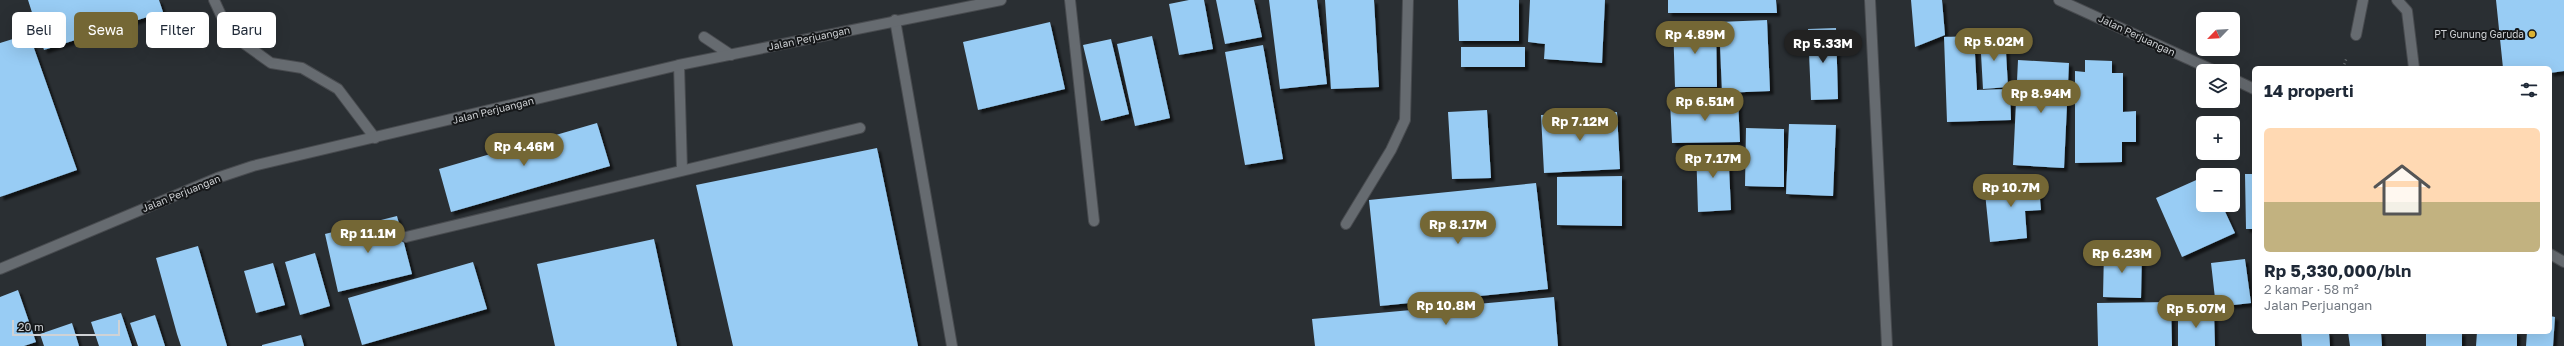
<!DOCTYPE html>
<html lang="id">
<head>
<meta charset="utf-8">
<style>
  :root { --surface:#fff; --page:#f6f6f7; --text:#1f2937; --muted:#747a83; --accent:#746735 }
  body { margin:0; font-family:"Golos Text",sans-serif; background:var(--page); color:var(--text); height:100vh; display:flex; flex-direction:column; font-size:15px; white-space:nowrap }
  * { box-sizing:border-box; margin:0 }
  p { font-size:13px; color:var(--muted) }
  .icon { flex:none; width:22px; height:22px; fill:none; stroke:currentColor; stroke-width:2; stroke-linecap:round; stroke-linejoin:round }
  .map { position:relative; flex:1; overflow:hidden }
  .drawer { position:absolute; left:2252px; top:66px; width:300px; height:268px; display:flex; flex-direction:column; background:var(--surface); border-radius:6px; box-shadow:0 4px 16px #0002 }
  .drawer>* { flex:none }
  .guide { position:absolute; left:12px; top:12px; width:380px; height:36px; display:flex; gap:8px }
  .needle { width:26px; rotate:245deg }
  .fabs { position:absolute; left:2196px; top:12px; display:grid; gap:8px }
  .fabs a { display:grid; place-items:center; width:44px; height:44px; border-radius:6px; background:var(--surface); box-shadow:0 4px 16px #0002; font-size:20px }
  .scale { position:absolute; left:12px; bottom:10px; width:108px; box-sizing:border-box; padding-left:4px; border:2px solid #cfd2d5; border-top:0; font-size:11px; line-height:14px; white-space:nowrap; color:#cfd2d5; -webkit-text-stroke:3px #151719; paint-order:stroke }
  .price { position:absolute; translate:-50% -34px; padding:0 9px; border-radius:14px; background:var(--accent); color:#fff; font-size:13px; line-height:26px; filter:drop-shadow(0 1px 2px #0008) }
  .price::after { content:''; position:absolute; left:50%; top:24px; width:12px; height:9px; margin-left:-6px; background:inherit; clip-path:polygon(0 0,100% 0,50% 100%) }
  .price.on { background:#222; color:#fff }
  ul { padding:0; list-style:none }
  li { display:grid; align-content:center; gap:8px; height:212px; padding:0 12px }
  li span { display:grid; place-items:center; height:124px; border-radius:6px; color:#555 }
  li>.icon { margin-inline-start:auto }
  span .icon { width:72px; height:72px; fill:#fffc; stroke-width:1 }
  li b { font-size:17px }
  h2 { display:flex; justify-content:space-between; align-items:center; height:48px; padding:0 12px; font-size:17px }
  .pill { padding:0 14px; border-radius:6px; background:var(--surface); box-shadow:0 4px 16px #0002; font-size:14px; line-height:36px }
  .pill.on { background:var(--accent); color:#fff }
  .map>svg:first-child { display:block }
</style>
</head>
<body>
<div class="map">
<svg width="2564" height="346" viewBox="0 0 2564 346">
  <defs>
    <filter id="shadow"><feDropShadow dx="3.5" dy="3.5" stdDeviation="1" flood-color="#0009"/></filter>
  </defs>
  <rect width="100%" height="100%" fill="#2a2f33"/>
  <path fill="#98ccf4" filter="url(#shadow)" d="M28,0H159L163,12L44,50Z
    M1189,0H1204L1213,49L1179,55L1169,4Z
    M1216,0H1254L1262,37L1225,44Z
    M1269,0H1317L1327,84L1280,89Z
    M1325,0H1374L1379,87L1331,89Z
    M1458,0H1519V41H1459Z
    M1530,0H1605L1602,63L1544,59L1545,44L1528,42Z
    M1668,0H1776L1777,13H1668Z
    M1911,0H1942L1945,35L1915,47Z
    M2496,0H2564V71L2550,73V68H2503Z
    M1767,20L1770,91L1722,93L1719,22Z
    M1050,22L1065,89L978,110L963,42Z
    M1673,23H1716L1717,87H1675Z
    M1836,28L1838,99L1811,100L1808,29Z
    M29,34L77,170L0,197V43Z
    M2005,35L2008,87L1983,89L1980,36Z
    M1152,36L1170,118L1135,126L1117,44Z
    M1974,36L1977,90L2010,89L2011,120L1947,122L1944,37Z
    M1111,39L1129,114L1101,121L1083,45Z
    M1263,45L1283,159L1245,165L1225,52Z
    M1461,47H1525V67H1461Z
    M2018,60L2069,63L2064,168L2013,165Z
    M2085,60L2112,61V73H2123V112L2136,111V142H2122V162L2075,163V71L2085,72Z
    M1738,100L1740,142L1672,143L1670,101Z
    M1487,110L1491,178L1452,179L1448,112Z
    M1617,112L1620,169L1544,173L1541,115Z
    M597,123L610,166L451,212L439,169Z
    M1789,124L1836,125L1833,196L1786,194Z
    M1746,128L1784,129V187L1745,186Z
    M1696,146H1728L1731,210L1698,212Z
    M877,148L918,346H733L696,185Z
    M2245,174H2254V229H2246Z
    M1622,176V226L1557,225V177Z
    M2203,177V205H2222L2235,233L2182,257L2156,198Z
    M2038,178L2041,210L2025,211L2027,238L1990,242L1984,183Z
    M1536,183L1548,289L1380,306L1369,200Z
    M397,216L412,274L338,292L325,234Z
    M654,239L677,346H555L537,264Z
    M198,246L220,322L227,346H181L177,334L156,258Z
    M2104,250L2142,251L2141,298L2103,297Z
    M315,253L330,306L300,315L285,262Z
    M2245,259L2251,303L2216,307L2211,263Z
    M473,262L487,309L362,345L348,298Z
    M273,263L285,305L256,313L244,271Z
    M18,290L36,342L24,346H0V297Z
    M1554,297L1558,346H1315L1312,319Z
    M2171,302L2172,346H2098L2097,303Z
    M2178,312H2214L2215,346H2178Z
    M121,313L132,346H99L91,322Z
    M155,315L165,346H138L130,323Z
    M2550,316L2555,317L2553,346H2526L2527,332H2550Z
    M72,323L79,346H44L40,334Z
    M2301,332H2329L2330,346H2302Z
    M2348,332H2381L2382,346H2350Z
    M2426,332H2462V346H2426Z
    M2477,332H2517V346H2476Z
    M301,335L304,346H262V345Z"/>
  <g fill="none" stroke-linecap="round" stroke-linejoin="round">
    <g stroke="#484b4f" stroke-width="12">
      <path id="lane" d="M214,0L227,28L246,45L271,63L302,68L338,89L375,138
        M1070,0L1094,221
        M1870,0L1887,346
        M2397,0L2407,11L2414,68
        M895,20L952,346
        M2356,35L2363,0
        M704,37L731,55
        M679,65L682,170
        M1346,224L1391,150L1405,120L1408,0
        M406,237L860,128"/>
    </g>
    <g stroke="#484b4f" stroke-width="12">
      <path id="secondary" d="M2059,0L2215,71
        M2233,79L2254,89
        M2550,254L2564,262
        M0,269L217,178L253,166L679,65L1001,0"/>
    </g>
    <path stroke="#6b7073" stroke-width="2.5" stroke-dasharray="1 3" stroke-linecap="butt" d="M2343,68L2347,57"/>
    <use href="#lane" stroke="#666b70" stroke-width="10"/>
    <use href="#secondary" stroke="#666b70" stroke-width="10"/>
  </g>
  <circle fill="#dcb233" stroke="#151719" stroke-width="1.5" cx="2532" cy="34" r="4"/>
  <g text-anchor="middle" stroke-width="4" stroke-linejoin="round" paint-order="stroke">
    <g font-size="10" fill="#cfd2d5" stroke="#151719" text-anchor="end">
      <text x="2524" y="38">PT Gunung Garuda</text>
    </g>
    <g font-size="10" fill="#cfd2d5" stroke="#151719">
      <text transform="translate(2137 35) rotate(25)" y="4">Jalan Perjuangan</text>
      <text transform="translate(809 38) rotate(-12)" y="4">Jalan Perjuangan</text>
      <text transform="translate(493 110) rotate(-14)" y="4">Jalan Perjuangan</text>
      <text transform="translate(181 193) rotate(-22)" y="4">Jalan Perjuangan</text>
    </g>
  </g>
</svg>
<div class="fabs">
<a><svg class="needle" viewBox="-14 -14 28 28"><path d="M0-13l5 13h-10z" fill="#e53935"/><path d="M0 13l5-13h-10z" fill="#747a83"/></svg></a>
<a><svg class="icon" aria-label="layers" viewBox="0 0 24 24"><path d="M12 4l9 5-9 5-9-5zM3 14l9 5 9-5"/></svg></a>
<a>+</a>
<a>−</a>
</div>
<div class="scale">20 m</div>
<b class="price" style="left:1695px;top:55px">Rp 4.89M</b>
<b class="price" style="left:1994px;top:62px">Rp 5.02M</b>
<b class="price on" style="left:1823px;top:64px">Rp 5.33M</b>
<b class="price" style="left:2041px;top:114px">Rp 8.94M</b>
<b class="price" style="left:1705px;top:122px">Rp 6.51M</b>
<b class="price" style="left:1580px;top:142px">Rp 7.12M</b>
<b class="price" style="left:524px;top:167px">Rp 4.46M</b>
<b class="price" style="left:1713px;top:179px">Rp 7.17M</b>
<b class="price" style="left:2011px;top:208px">Rp 10.7M</b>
<b class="price" style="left:1458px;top:245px">Rp 8.17M</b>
<b class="price" style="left:368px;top:254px">Rp 11.1M</b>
<b class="price" style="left:2122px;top:274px">Rp 6.23M</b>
<b class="price" style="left:1446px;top:326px">Rp 10.8M</b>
<b class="price" style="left:2196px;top:329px">Rp 5.07M</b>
<div class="guide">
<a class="pill">Beli</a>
<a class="pill on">Sewa</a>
<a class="pill">Filter</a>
<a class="pill">Baru</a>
</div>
<section class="drawer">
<h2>14 properti<svg class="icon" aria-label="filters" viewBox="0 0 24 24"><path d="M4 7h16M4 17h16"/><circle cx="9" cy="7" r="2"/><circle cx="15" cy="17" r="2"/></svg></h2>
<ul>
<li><span style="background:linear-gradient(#ffd9b3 60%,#c2b280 0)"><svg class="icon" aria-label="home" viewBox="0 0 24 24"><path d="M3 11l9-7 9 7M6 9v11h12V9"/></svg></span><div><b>Rp 5,330,000/bln</b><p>2 kamar · 58 m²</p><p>Jalan Perjuangan</p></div></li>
</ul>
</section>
</div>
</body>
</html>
